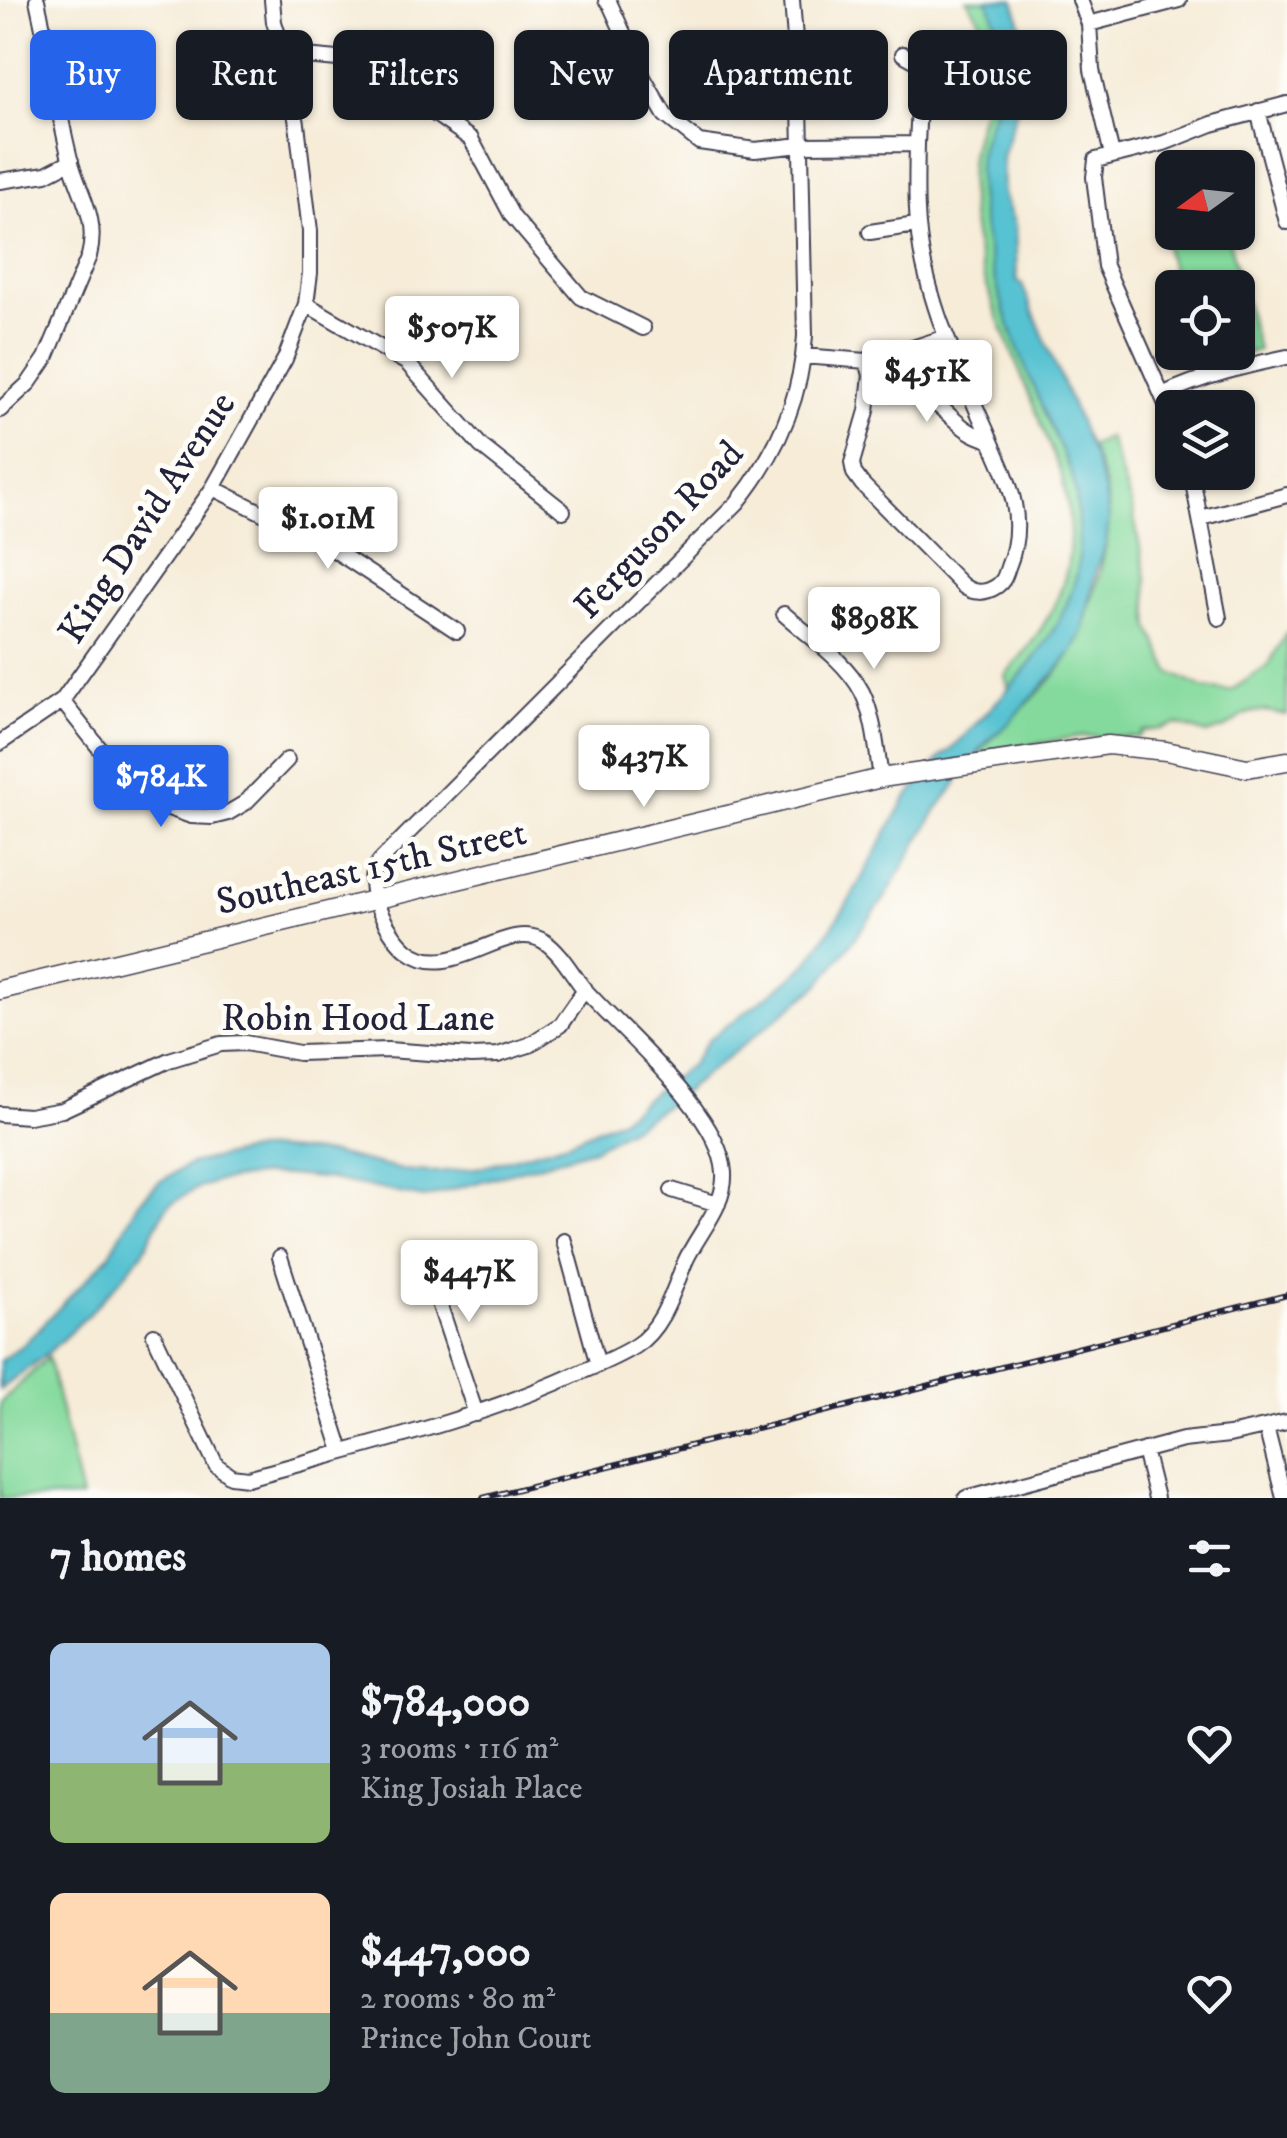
<!DOCTYPE html>
<html lang="en">
<head>
<meta charset="utf-8">
<style>
  :root { --surface:#171b24; --page:#20242c; --text:#f1f3f6; --muted:#9ea1a6; --accent:#2563eb }
  body { margin:0; font-family:"IM FELL DW Pica",serif; background:var(--page); color:var(--text); height:100vh; display:flex; flex-direction:column; font-size:38px; white-space:nowrap }
  * { box-sizing:border-box; margin:0 }
  p { font-size:32px; color:var(--muted) }
  .icon { flex:none; width:55px; height:55px; fill:none; stroke:currentColor; stroke-width:2; stroke-linecap:round; stroke-linejoin:round }
  .map { position:relative; height:1498px; overflow:hidden }
  .panel { display:flex; flex-direction:column; background:var(--surface); flex:1 }
  .panel>* { flex:none }
  .hud { position:absolute; left:30px; top:30px; width:1228px; height:90px; display:flex; gap:20px }
  .needle { width:65px; rotate:255deg }
  .tools { position:absolute; left:1155px; top:150px; display:grid; gap:20px }
  .tools a { display:grid; place-items:center; width:100px; height:100px; border-radius:15px; background:var(--surface); box-shadow:0 2px 8px #0004; font-size:50px }
  .price { position:absolute; translate:-50% -85px; padding:0 22px; border-radius:10px; background:#fff; color:#222; font-size:32px; line-height:65px; filter:drop-shadow(0 2px 5px #0008) }
  .price::after { content:''; position:absolute; left:50%; top:60px; width:30px; height:22px; margin-left:-15px; background:inherit; clip-path:polygon(0 0,100% 0,50% 100%) }
  .price.current { background:var(--accent); color:#fff }
  ul { padding:0; list-style:none }
  li { display:flex; align-items:center; gap:30px; height:250px; padding:0 50px }
  li span { display:grid; place-items:center; flex:none; width:280px; height:200px; border-radius:15px; color:#555 }
  li>.icon { margin-inline-start:auto }
  span .icon { width:120px; height:120px; fill:#fffc; stroke-width:1 }
  li b { font-size:42px }
  h2 { display:flex; justify-content:space-between; align-items:center; height:120px; padding:0 50px; font-size:42px }
  .chip { padding:0 35px; border-radius:15px; background:var(--surface); box-shadow:0 2px 8px #0004; font-size:35px; line-height:90px }
  .chip.current { background:var(--accent); color:#fff }
  .map>svg:first-child { display:block }
</style>
</head>
<body>
<div class="map">
<svg width="1287" height="1498" viewBox="0 0 1287 1498">
  <rect width="100%" height="100%" fill="#fdfcf7"/>
  <filter id="ink" filterUnits="userSpaceOnUse"><feTurbulence type="fractalNoise" baseFrequency=".01" numOctaves="2"/><feDisplacementMap in="SourceGraphic" scale="20" xChannelSelector="R" yChannelSelector="G"/><feConvolveMatrix kernelMatrix="1 2 1 2 8 2 1 2 1" color-interpolation-filters="sRGB"/></filter>
  <filter id="wash" filterUnits="userSpaceOnUse"><feTurbulence type="fractalNoise" baseFrequency=".0048" numOctaves="4" result="noise"/><feDisplacementMap in="SourceGraphic" scale="40" xChannelSelector="R" yChannelSelector="G"/><feGaussianBlur stdDeviation="2.25" result="paint"/><feColorMatrix in="noise" values="0 0 0 0 0 0 0 0 0 0 0 0 0 0 0 0 0 1.4 0 .05"/><feComposite in="paint" operator="in"/></filter>
  <g filter="url(#wash)">
    <rect width="100%" height="100%" fill="#f6ecd8"/>
    <path fill="#84da9d" stroke="#537e6c" stroke-width="2.5" d="M967,0H996L1007,20L998,142L997,231L1083,464L1085,593L1012,701L1005,675C1063,611 1084,559 1061,474C1046,436 1030,398 1015,360C994,307 972,256 970,198C969,178 969,157 975,137C991,78 1008,56 967,0Z
      M1172,199V232L1227,233L1258,350L1212,362L1207,353L1238,352V288L1178,287L1167,255L1159,202Z
      M1109,437L1132,507L1146,578L1150,627L1170,672L1203,688L1230,691L1268,666L1287,631V715L1265,711L1253,712L1246,714L1225,728L1207,734L1177,724L1161,729L1143,731L1139,737L1081,736L978,754C1003,724 1034,701 1058,671C1084,639 1112,546 1108,505C1106,484 1098,465 1090,446Z
      M48,1357L82,1498H0V1403Z"/>
    <path fill="#57c2d2" stroke="#3c7286" stroke-width="2.5" d="M986,0H1014L1027,46L1029,70L1002,157L1003,194L1015,225L1017,281L1022,285L1094,458L1104,488L1109,517L1106,544L1096,570L1083,631L1073,650L1060,667L1008,724L988,741L958,776L957,783L938,808L885,898L819,985L671,1102L632,1127L593,1149L424,1198L331,1179L287,1175H264L218,1181L198,1188L169,1205L163,1213L143,1252L121,1279L86,1317L49,1352L0,1390V1361L25,1343L108,1257L139,1202L159,1182L190,1164L244,1152L269,1149L333,1154L402,1170L432,1172L459,1170L481,1167L568,1142L619,1119L692,1064L709,1039L789,980L808,962L849,901L905,800L939,759L952,749C1000,697 1060,645 1077,573C1080,558 1079,542 1078,526C1077,508 1077,490 1071,472C1029,379 979,272 978,169C978,139 995,116 1001,88C1005,69 1002,47 997,28C994,18 993,8 986,0Z"/>
  </g>
  <g filter="url(#ink)">
    <g fill="none" stroke-linecap="round" stroke-linejoin="round">
      <g stroke="#424053" stroke-width="18">
        <path id="minor" d="M606,0L610,4L644,79L665,115L699,142L755,150L801,145L917,144C916,185 915,225 924,265C930,290 937,315 947,338C959,369 972,399 986,430C1006,476 1029,516 1008,567C1005,576 1004,581 997,586C985,594 973,594 962,585L862,484L854,473L852,463L867,411L871,375L867,361
          M1080,0L1089,24L1092,70L1112,155
          M1089,24L1179,0
          M284,54L359,61L471,139L512,216L581,297L643,328
          M903,54L921,64L917,144
          M1258,111L1287,222
          M0,181L46,174L71,161
          M870,232L916,225
          M306,304L407,363L481,446L563,511
          M803,356L867,361L874,356L900,352L946,337
          M871,375C891,381 912,388 930,400C954,415 960,432 990,440
          M1162,395C1202,376 1244,366 1287,357
          M0,410L29,383L46,358L89,256C99,217 79,195 70,159C57,107 49,53 37,0
          M1172,418L1105,266L1094,177L1096,160L1164,143L1212,124L1287,104
          M1191,472L1219,618
          M213,488L328,546L457,631
          M1201,518L1287,495
          M784,614C810,637 846,661 862,692C874,716 877,752 881,778
          M62,701L132,789L149,801L191,816L212,817L228,813L245,803L287,760
          M0,743L62,701L213,488L285,359L306,304L310,273V231L297,124L284,54L274,22L272,0
          M0,1114L29,1116L62,1110L169,1060L221,1044L245,1043L299,1053L388,1050L471,1056L498,1055L529,1045L560,1025L585,989
          M672,1190L718,1204
          M564,1241L598,1365
          M421,1249L476,1414
          M280,1257L342,1451
          M154,1335L216,1465L231,1476L248,1478C358,1447 470,1422 574,1375C595,1366 616,1358 635,1346C663,1328 673,1291 685,1262C697,1234 726,1206 724,1173C721,1114 623,1033 584,989C572,974 561,953 545,942C506,916 452,985 408,951C390,937 365,893 374,870C377,863 383,858 388,853L737,503C777,454 801,400 805,336L800,104L792,0
          M1266,1427L1284,1498
          M1144,1450L1156,1498
          M966,1498L1183,1440L1229,1435L1287,1422"/>
      </g>
      <g stroke="#424053" stroke-width="21">
        <path id="major" d="M0,990L881,778L1108,745L1166,751L1247,768L1287,761"/>
      </g>
      <use href="#minor" stroke="#fff" stroke-width="14"/>
      <use href="#major" stroke="#fff" stroke-width="18"/>
      <g stroke="#22223b" stroke-width="6">
        <path id="rail" d="M483,1498L1287,1295"/>
      </g>
      <use href="#rail" stroke="#fdfcf7" stroke-width="2.5" stroke-dasharray="8" stroke-linecap="butt"/>
    </g>
  </g>
  <g text-anchor="middle" stroke-width="10" stroke-linejoin="round" paint-order="stroke">
    <g font-size="38" fill="#22223b" stroke="#fdfcf7">
      <text transform="translate(146 517) rotate(-57)" y="13">King David Avenue</text>
      <text transform="translate(658 529) rotate(-47)" y="13">Ferguson Road</text>
      <text transform="translate(371 866) rotate(-13)" y="13">Southeast 15th Street</text>
      <text x="358" y="1030">Robin Hood Lane</text>
    </g>
  </g>
</svg>
<div class="tools">
<a><svg class="needle" viewBox="-14 -14 28 28"><path d="M0-13l5 13h-10z" fill="#e53935"/><path d="M0 13l5-13h-10z" fill="#9ea1a6"/></svg></a>
<a><svg class="icon" aria-label="locate" viewBox="0 0 24 24"><circle cx="12" cy="12" r="6"/><path d="M12 2v4M12 18v4M2 12h4M18 12h4"/></svg></a>
<a><svg class="icon" aria-label="layers" viewBox="0 0 24 24"><path d="M12 4l9 5-9 5-9-5zM3 14l9 5 9-5"/></svg></a>
</div>
<b class="price" style="left:452px;top:381px">$507K</b>
<b class="price" style="left:927px;top:425px">$451K</b>
<b class="price" style="left:328px;top:572px">$1.01M</b>
<b class="price" style="left:874px;top:672px">$898K</b>
<b class="price" style="left:644px;top:810px">$437K</b>
<b class="price current" style="left:161px;top:830px">$784K</b>
<b class="price" style="left:469px;top:1325px">$447K</b>
<div class="hud">
<a class="chip current">Buy</a>
<a class="chip">Rent</a>
<a class="chip">Filters</a>
<a class="chip">New</a>
<a class="chip">Apartment</a>
<a class="chip">House</a>
</div>
</div>
<section class="panel">
<h2>7 homes<svg class="icon" aria-label="filters" viewBox="0 0 24 24"><path d="M4 7h16M4 17h16"/><circle cx="9" cy="7" r="2"/><circle cx="15" cy="17" r="2"/></svg></h2>
<ul>
<li><span style="background:linear-gradient(#a9c7e8 60%,#8fb573 0)"><svg class="icon" aria-label="home" viewBox="0 0 24 24"><path d="M3 11l9-7 9 7M6 9v11h12V9"/></svg></span><div><b>$784,000</b><p>3 rooms · 116 m²</p><p>King Josiah Place</p></div><svg class="icon" aria-label="heart" viewBox="0 0 24 24"><path d="M12 20l-8-8c-3-5 5-10 8-4 3-6 11-1 8 4z"/></svg></li>
<li><span style="background:linear-gradient(#ffd9b3 60%,#7fa58c 0)"><svg class="icon" aria-label="home" viewBox="0 0 24 24"><path d="M3 11l9-7 9 7M6 9v11h12V9"/></svg></span><div><b>$447,000</b><p>2 rooms · 80 m²</p><p>Prince John Court</p></div><svg class="icon" aria-label="heart" viewBox="0 0 24 24"><path d="M12 20l-8-8c-3-5 5-10 8-4 3-6 11-1 8 4z"/></svg></li>
</ul>
</section>
</body>
</html>
